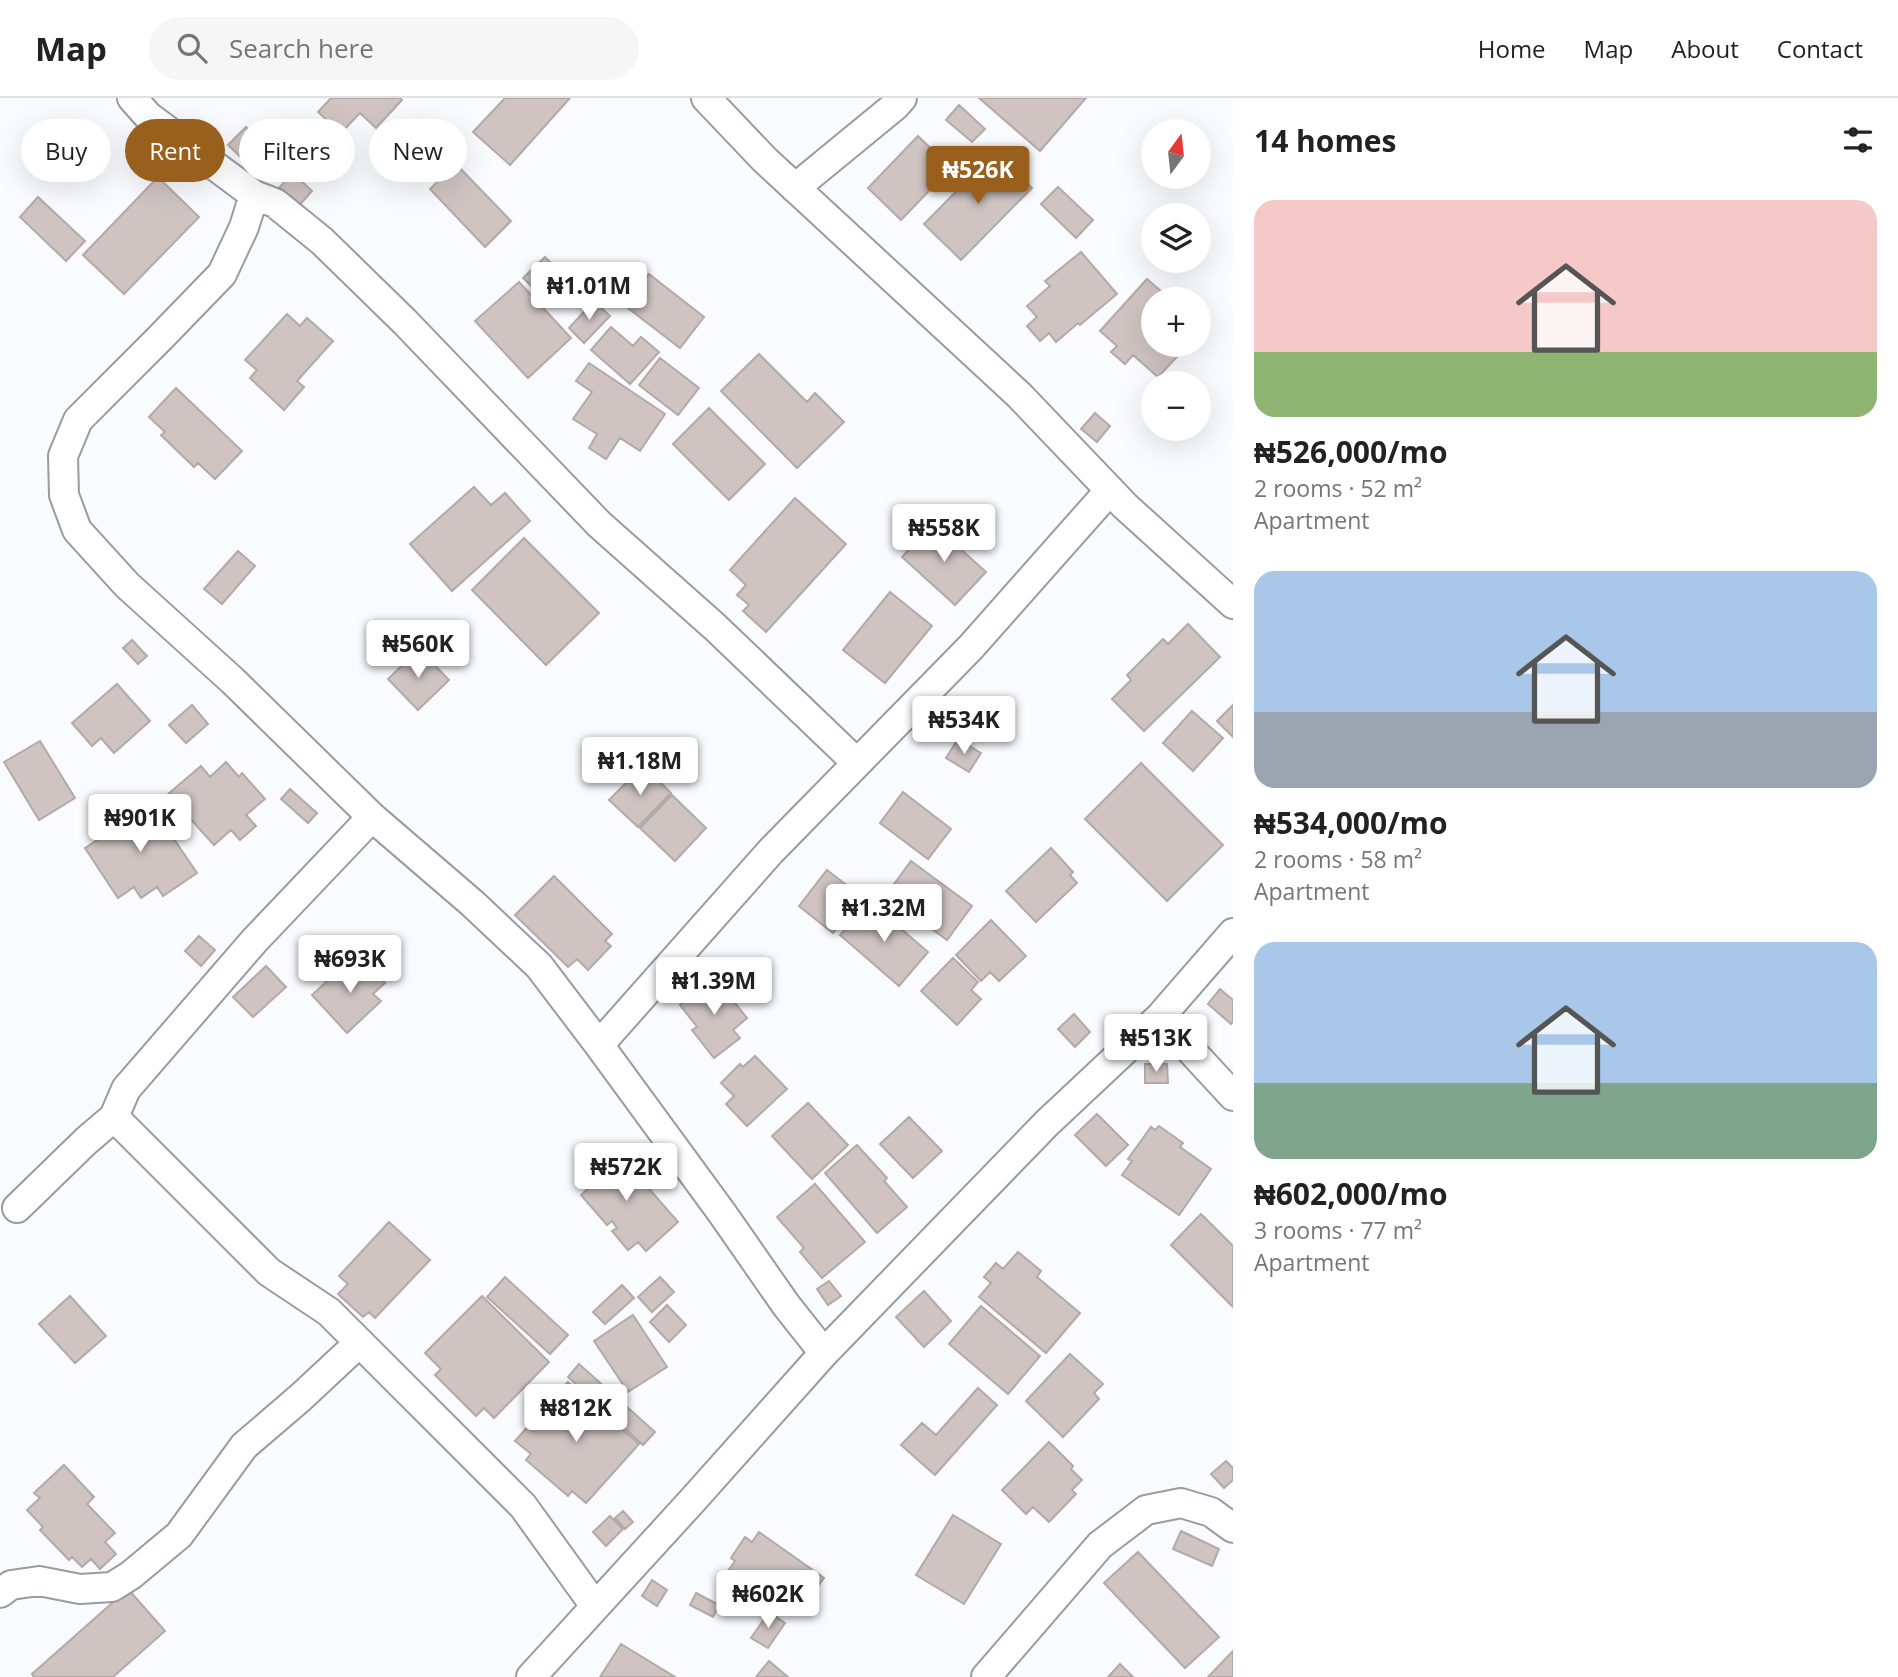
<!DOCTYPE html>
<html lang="en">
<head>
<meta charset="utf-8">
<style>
  :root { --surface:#fff; --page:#f6f6f6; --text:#222; --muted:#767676; --line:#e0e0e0; --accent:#995f1d }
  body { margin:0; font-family:"Open Sans",sans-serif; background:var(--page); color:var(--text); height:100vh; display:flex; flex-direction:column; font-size:26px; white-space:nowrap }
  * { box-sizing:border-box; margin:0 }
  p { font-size:23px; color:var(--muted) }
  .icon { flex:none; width:38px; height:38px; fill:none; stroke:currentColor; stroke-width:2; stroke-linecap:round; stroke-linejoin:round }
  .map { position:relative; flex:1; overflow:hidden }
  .drawer { display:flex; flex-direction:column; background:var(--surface); width:665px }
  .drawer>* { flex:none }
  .banner { position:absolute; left:21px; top:21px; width:665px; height:63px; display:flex; gap:14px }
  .needle { width:46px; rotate:15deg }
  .tools { position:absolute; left:1141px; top:21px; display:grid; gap:14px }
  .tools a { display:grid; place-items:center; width:70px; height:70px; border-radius:50%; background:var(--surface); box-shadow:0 7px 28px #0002; font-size:35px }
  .price { position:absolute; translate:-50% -60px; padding:0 16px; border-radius:7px; background:#fff; color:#222; font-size:23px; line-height:46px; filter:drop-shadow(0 2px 4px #0008) }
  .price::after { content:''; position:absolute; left:50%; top:42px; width:21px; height:16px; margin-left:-10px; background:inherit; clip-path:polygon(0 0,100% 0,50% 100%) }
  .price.selected { background:var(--accent); color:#fff }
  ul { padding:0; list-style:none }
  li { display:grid; align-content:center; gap:14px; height:371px; padding:0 21px }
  li span { display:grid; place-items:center; height:217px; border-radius:21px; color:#555 }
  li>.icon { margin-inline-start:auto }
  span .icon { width:126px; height:126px; fill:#fffc; stroke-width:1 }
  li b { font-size:30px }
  h2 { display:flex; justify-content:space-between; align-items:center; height:84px; padding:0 21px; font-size:30px }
  .pill { padding:0 24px; border-radius:32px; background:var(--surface); box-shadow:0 7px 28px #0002; font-size:24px; line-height:63px }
  .pill.selected { background:var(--accent); color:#fff }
  header { display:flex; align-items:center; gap:42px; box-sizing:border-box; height:98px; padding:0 35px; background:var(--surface); border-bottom:2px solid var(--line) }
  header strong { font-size:33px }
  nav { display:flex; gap:38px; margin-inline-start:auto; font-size:24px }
  .search { width:490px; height:63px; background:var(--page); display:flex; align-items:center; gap:18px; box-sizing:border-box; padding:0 24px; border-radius:38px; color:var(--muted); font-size:26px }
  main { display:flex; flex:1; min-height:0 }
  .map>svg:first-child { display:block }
</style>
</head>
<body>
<header>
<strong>Map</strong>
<div class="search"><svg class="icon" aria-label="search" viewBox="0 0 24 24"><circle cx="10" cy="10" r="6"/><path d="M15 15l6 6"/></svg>Search here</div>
<nav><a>Home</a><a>Map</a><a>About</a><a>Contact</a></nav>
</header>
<main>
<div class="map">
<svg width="1233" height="1579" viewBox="0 0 1233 1579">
  <rect width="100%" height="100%" fill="#fafbff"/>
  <path fill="#cfc4c2" stroke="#b3a9a7" stroke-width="2" d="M331,0H400L402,2L376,30L360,15L341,35L318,14Z
    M505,0H570L510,67L473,34Z
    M979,0H1086L1040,53Z
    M959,7L985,31L972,44L946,22Z
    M246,29L271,53L253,71L228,47Z
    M918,38L951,70L901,122L868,90Z
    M995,54L1032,90L961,162L924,126Z
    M456,66L511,123L485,149L430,91Z
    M293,75L312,93L295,112L275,94Z
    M158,79L199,119L124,196L83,157Z
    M1058,89L1093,122L1076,140L1041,106Z
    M38,99L85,143L66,163L20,119Z
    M1081,154L1117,196L1080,227L1078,225L1056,244L1049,235L1040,243L1027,228L1037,219L1027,208L1050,188L1045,183Z
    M545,159L563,177L542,198L523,180Z
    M649,176L704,219L680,250L624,207Z
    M1147,181L1170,201H1153V247H1188L1158,279L1133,257L1125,266L1111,254L1117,248L1100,233Z
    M519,184L571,240L528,280L475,223Z
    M594,203L610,218L584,245L569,230Z
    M287,216L300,228L307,220L333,243L297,283L304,289L284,312L250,280L257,272L245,262Z
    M611,229L633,248L641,239L659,254L630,286L591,252Z
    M759,256L807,304L815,295L844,324L797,370L721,293Z
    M660,260L699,290L678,317L639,287Z
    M589,265L665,316L640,353L620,340L606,361L589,350L597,336L573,321L592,294L576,283Z
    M176,290L242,353L215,381L198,365L194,369L161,337L165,334L149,319Z
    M709,310L765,366L729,402L673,346Z
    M1095,315L1110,328L1097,344L1081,331Z
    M474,389L491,407L505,395L530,423L452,493L410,446Z
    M795,400L846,446L766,534L743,513L749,507L737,497L746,487L730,472Z
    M933,426L986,474L955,507L902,459Z
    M524,440L599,515L546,567L472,492Z
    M238,453L255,468L222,506L204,491Z
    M890,494L932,528L885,585L843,552Z
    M1188,526L1220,559L1144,633L1112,601L1131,582L1127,577L1163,541L1168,546Z
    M132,542L147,558L138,566L123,550Z
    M419,551L449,582L418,612L388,581Z
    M117,586L150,623L114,655L101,640L92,648L72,625Z
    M192,607L208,626L186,645L169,627Z
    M1233,607V639L1217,623Z
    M1192,613L1223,640L1193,673L1163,645Z
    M958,641L981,655L969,674L946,660Z
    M40,643L75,700L39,722L4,664Z
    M226,664L239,679L242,675L265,701L246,717L256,728L240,742L231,732L214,747L168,696L201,668L210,679Z
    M1141,665L1223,747L1167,803L1085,721Z
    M643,668L671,695L638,729L609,702Z
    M290,691L317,715L308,725L281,701Z
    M903,694L951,731L928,761L880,725Z
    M672,697L706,730L675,763L640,730Z
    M146,700L197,775L163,798L157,789L141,800L134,789L118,800L85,750L106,736L101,729Z
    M1051,750L1073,774L1070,777L1077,785L1036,824L1006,793Z
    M911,763L972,808L947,842L886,797Z
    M827,772L862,799L833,835L799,808Z
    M554,778L612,836L605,843L611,848L588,872L577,861L568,869L515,817Z
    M870,804L928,854L899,888L840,837Z
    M991,822L1026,858L999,883L990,874L981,883L956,857Z
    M199,838L215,852L201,868L185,853Z
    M953,860L978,884L971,892L981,901L957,927L921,893Z
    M355,863L362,869L366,865L385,885L373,896L381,903L347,935L312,897L340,871L343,874Z
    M266,868L286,889L253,919L233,899Z
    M715,880L747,920L733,932L740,940L714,960L692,932L697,929L680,907Z
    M1220,891L1233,902V923L1231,926L1208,906Z
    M1074,916L1090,934L1075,949L1058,931Z
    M755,958L787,991L747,1028L726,1006L734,998L721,985L740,966L743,969Z
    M1145,966H1167L1168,985H1145Z
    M808,1005L848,1047L812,1081L772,1038Z
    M1097,1016L1128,1047L1106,1068L1075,1037Z
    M909,1019L942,1053L913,1080L880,1046Z
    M1159,1028L1183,1045L1180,1049L1211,1071L1179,1117L1122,1077L1132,1063L1128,1061L1151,1029L1155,1032Z
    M857,1047L887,1080L884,1083L907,1109L877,1135L825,1075Z
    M617,1054L678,1124L646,1153L638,1144L628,1152L612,1133L617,1130L612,1123L607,1127L581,1097L591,1088L579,1074L599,1058L605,1064Z
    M815,1086L865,1144L822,1180L800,1154L804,1150L777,1119Z
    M1201,1116L1233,1148V1209L1171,1147Z
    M389,1124L430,1162L375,1220L369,1214L363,1219L338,1196L348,1186L339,1178Z
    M1018,1154L1041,1173L1037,1179L1080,1215L1046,1255L979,1199L991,1185L984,1179L996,1165L1003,1171Z
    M505,1179L568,1237L550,1256L487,1199Z
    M660,1179L674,1194L652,1214L638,1199Z
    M829,1183L841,1198L828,1207L817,1191Z
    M622,1187L634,1200L605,1226L593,1214Z
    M924,1193L951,1223L924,1249L896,1219Z
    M70,1198L106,1238L75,1265L39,1226Z
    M482,1198L549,1264L494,1320L484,1310L476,1318L435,1277L441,1271L425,1255Z
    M667,1207L686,1227L669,1244L650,1224Z
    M981,1208L1040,1258L1008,1296L949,1246Z
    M633,1217L667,1269L628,1294L594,1243Z
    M1070,1256L1103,1286L1094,1295L1099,1301L1063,1339L1026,1303Z
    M579,1266L655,1334L643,1347L568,1279Z
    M568,1284L639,1346L586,1405L572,1393L568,1398L526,1362L531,1356L515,1343Z
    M978,1290L997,1307L935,1377L901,1347L922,1325L936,1337Z
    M1049,1344L1073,1368L1071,1371L1082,1382L1072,1392L1076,1396L1049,1424L1033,1409L1026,1416L1002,1392Z
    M1226,1363L1233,1370V1382L1224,1390L1211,1376Z
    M64,1367L94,1399L87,1406L115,1435L105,1444L116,1456L100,1471L91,1461L82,1469L72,1459L69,1462L40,1432L43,1429L27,1412L40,1400L34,1395Z
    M623,1413L633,1424L625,1431L615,1420Z
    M953,1417L1001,1446L964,1506L916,1477Z
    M610,1418L623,1431L606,1448L593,1434Z
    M1181,1433L1219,1451L1212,1468L1173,1451Z
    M759,1434L824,1480L809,1500L803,1496L789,1516L728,1473L735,1463L731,1460L745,1439L752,1444Z
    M1138,1454L1219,1539L1185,1570L1104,1485Z
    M652,1482L667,1492L657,1508L642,1498Z
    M128,1491L165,1533L113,1579H34L32,1576Z
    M696,1495L719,1507L713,1519L690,1507Z
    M769,1514L785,1525L768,1550L751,1540Z
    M621,1546L675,1579H600Z
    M1233,1553V1579H1208Z
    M769,1563L788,1579H756Z
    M1120,1566L1133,1579H1108Z"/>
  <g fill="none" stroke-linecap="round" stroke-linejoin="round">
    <g stroke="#999ba3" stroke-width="32">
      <path id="street" d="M132,0L148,18L254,97L275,105L322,143L405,224L599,426L715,529L857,665
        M706,0L765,62L1019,297L1125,408L1233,506
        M795,90L895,8L902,0
        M254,97L244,129L222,176L160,240L78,322L63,358L64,397L77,432L127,487L233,583L372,719L472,805L539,868L599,947L722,1115L786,1207L824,1255
        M1160,919L1233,998
        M599,947L771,753L971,549L1110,392
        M114,1019L269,1174L329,1214L523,1408L595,1508
        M17,1110L86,1043L114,1019L126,991L255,842L372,719
        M0,1495L11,1487L39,1483L80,1491L112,1489L131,1477L179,1437L244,1348L300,1300L359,1245
        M531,1579L692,1403L824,1255L1047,1025L1160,919L1233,835
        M986,1579L1100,1447L1146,1412L1181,1405L1211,1414L1233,1430"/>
    </g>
    <use href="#street" stroke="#fff" stroke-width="28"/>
  </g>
</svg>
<div class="tools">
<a><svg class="needle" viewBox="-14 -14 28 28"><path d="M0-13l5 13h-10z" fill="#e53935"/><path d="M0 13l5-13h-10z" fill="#767676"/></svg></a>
<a><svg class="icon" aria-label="layers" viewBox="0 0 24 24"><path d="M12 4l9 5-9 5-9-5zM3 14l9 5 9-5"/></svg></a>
<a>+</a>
<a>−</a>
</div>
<b class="price selected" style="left:978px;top:108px">₦526K</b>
<b class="price" style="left:589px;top:224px">₦1.01M</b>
<b class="price" style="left:944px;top:466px">₦558K</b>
<b class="price" style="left:418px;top:582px">₦560K</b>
<b class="price" style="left:964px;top:658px">₦534K</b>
<b class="price" style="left:640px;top:699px">₦1.18M</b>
<b class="price" style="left:140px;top:756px">₦901K</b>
<b class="price" style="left:884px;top:846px">₦1.32M</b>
<b class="price" style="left:350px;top:897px">₦693K</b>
<b class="price" style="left:714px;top:919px">₦1.39M</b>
<b class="price" style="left:1156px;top:976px">₦513K</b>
<b class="price" style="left:626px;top:1105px">₦572K</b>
<b class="price" style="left:576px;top:1346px">₦812K</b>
<b class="price" style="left:768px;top:1532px">₦602K</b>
<div class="banner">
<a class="pill">Buy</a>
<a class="pill selected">Rent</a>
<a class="pill">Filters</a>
<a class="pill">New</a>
</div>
</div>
<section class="drawer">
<h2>14 homes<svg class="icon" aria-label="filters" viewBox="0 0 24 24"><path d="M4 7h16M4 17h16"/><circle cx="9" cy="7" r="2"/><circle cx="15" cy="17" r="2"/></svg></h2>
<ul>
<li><span style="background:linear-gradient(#f6c9c9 70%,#8fb573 0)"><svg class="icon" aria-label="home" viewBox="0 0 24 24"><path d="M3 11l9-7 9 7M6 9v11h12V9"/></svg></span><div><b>₦526,000/mo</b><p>2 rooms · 52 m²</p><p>Apartment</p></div></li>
<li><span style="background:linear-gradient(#a9c7e8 65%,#9aa5b1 0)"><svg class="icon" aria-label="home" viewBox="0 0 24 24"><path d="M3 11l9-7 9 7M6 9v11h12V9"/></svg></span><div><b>₦534,000/mo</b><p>2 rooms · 58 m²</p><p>Apartment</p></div></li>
<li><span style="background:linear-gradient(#a9c7e8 65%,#7fa58c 0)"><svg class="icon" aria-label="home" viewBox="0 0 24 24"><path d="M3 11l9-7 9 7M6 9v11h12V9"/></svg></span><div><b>₦602,000/mo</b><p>3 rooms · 77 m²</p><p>Apartment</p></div></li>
</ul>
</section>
</main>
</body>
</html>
